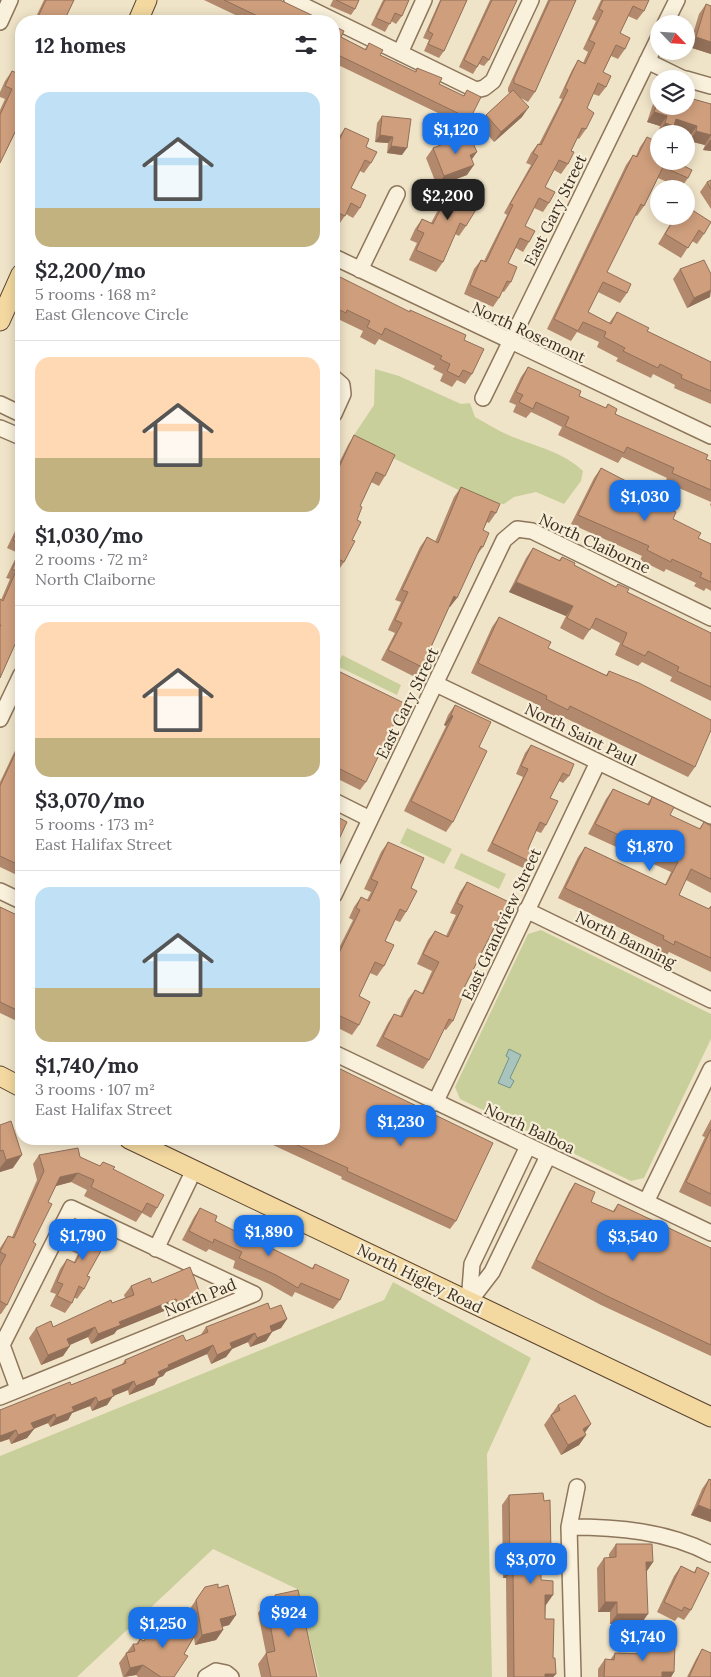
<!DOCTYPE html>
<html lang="en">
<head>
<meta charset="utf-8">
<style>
  :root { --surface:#fff; --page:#f7f7f7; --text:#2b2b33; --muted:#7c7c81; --line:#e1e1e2; --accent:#1a73e8 }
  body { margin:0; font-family:Lora,serif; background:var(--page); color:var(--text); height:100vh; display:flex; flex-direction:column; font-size:19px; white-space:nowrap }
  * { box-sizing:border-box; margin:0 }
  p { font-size:16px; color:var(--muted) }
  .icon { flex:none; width:28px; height:28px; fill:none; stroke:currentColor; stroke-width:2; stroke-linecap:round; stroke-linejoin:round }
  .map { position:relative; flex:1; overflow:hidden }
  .panel { position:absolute; left:15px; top:15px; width:325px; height:1130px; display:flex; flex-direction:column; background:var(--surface); border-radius:20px; box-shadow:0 2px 12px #0003 }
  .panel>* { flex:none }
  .needle { width:32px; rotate:115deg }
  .controls { position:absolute; left:650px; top:15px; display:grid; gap:10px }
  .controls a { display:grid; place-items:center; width:45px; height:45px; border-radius:50%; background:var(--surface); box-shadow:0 2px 12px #0003; font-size:25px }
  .price { position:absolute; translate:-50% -42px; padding:0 11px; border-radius:10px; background:var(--accent); color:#fff; font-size:16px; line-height:32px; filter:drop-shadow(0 1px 2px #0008) }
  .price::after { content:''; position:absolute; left:50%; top:30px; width:15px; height:11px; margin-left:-8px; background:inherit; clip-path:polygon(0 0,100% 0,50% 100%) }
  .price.current { background:#222; color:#fff }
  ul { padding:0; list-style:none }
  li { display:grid; align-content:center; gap:10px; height:265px; padding:0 20px }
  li+li { border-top:1px solid var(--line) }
  li span { display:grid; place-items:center; height:155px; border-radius:15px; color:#555 }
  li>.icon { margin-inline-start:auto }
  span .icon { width:90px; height:90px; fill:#fffc; stroke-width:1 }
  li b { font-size:21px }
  h2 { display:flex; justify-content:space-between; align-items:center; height:60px; padding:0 20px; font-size:21px }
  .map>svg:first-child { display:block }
</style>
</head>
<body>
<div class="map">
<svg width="711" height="1677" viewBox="0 0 711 1677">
  <rect width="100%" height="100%" fill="#f0e4c8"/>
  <path fill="#c9cf9b" d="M375,369L399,376L461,404L470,403L475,417C488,424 500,432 513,437C538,447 563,452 583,471L581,481L564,504L536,492L514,497L504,504L485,503L352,438L374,405Z
    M342,655L401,685L397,695L337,666Z
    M407,828L452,849L444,864L400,843Z
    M461,853L506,874L499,889L454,868Z
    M541,930L711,1014V1039L644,1178L631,1181L460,1099L455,1087L528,934Z
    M393,1282L531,1358L487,1454L492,1677H319L297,1589L213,1549L77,1677H0V1456L384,1300Z"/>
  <path fill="#a9c4bc" stroke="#6f938a" d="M509,1049L521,1055L510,1078L514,1081L510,1088L498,1083L509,1058L506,1056Z"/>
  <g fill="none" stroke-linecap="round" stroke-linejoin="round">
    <g stroke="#8d765c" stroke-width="18">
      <path id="minor" d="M292,0L476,90L484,88L493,81L531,0
        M0,22L10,0
        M665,24L677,0
        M400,53L424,0
        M647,61L684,79
        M686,79L711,86
        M334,257L711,436
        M360,270L397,194
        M334,378L342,385L343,394L334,414
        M483,398L659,37
        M0,404L21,414
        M0,428L21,437
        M436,684L711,816
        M0,719L21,675
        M334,801L370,819
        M0,891L21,901
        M334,895L504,540L517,529L532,531L711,618
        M526,910L711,1000
        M334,1053L711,1233
        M435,1103L598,762
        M646,1202L711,1069
        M156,1249L194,1170
        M469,1302L472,1264L528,1146
        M469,1302L492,1272L548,1156
        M18,1389L2,1345L71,1208L254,1294
        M0,1397L254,1294
        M569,1527C618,1527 667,1531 711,1554
        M206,1677L216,1671L226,1673L231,1677
        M573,1677L569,1527L577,1487"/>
    </g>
    <g stroke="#5b4430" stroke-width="21">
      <path id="major" d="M138,21L147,0
        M0,321L21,274
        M0,1076L21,1087
        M129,1139L711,1417"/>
    </g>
    <use href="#minor" stroke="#faf1dc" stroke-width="15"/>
    <use href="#major" stroke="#f3d9a0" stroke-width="19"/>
  </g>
  <path fill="#b2896c" d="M44,0H74L64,21H34Z
    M204,0H280L324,21H248Z
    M333,0H359L355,9L351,15L330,6Z
    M383,0H409L402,16L396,24L391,21L385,32L371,25Z
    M440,0H467L444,51L439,58L424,51L429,40L423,38Z
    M490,0H517L489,60L484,66L479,64L473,74L459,67Z
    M548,0H576L535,92L528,102L521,98L522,117L494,142L479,125L486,115L510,93L508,92V88Z
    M601,0H649L644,11L637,20L628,16L620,33L625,49L618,59L611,56L603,72L606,87L599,96L593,94L587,108L586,129L579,139L577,138L571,151L568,164L561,174L554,170L545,187L549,203L543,212L534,208L525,226L529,242L523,252L516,248L508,263L511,282L504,292L502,291L499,298L493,307L464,294L474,269L481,260L484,261L507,215L504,213L531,165L526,163L531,153L538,144H539L562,99L559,98L572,70L578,60L583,63L588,52L583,49L596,21L592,19Z
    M706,4L711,6V54L689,47L699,14Z
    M334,26L341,37L365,49L369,43L380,55L415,72L417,68L439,84L463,96L467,90L470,119L465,126L334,63Z
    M21,47V123H20L0,163V110L5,99L0,97V92L5,81L12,71L15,73L21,60L16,57Z
    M659,91V106L693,99L711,104V151L703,150L705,145L689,141L690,136L686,135V134H683L671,130L658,133L660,126L647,122L656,95Z
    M382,116L402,155L387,153L388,143L375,142L377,123Z
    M345,128L366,147L371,163L364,173L360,171L351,188L360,208L353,218L346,214L338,226L334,224V147L338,138Z
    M647,137L659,161L688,178L681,188L658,178L644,206L637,216L635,215L607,272L627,293L620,303L598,292L588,312L609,323L617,312L647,331L711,362V404L674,388L675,385L653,374L651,378L616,361L618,358L597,347L599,342L577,332L571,341L547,329L626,165L633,155L636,156L640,147Z
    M433,148L472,159L467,175L451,181L476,201L466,226L459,236L455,234L443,262L436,272L409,260L417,243L410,240L415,229L422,219L431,223L438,210L434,208L443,190L449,182L437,186L426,158Z
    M711,180V209L700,192L707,182Z
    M675,216H686L704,234L697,244L692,241L681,258L658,244Z
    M680,269L710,297L687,308L673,279Z
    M334,274L464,340L472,374L465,384L457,380L452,387L440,381L443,374L433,369L435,366L379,339L375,345L360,337L363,331L340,320L339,323L334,320Z
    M528,367L579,396L605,408L608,404L615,414L711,461V506L710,505L711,502L665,482L667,478L622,457L618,463L558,435L562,427L548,420L531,412L526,418L513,412L516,405L509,402L521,377Z
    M354,435L385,476L379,486L371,482L360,506L352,540L344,562L338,571L334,569V473L348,445Z
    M601,468L648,499L698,538L711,544V591L706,588L704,591L694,586L696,583L666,569L664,572L640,560L642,556L571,524L594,478Z
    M461,487L496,513L489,523L487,522L483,530V547L476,556L450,607H449L422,667L415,677L381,660L395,633L388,630L401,602L395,600L420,547L427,537L435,542L454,497Z
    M21,521V631L0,678V599L1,600L10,579L6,578L18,553L7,548L17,527Z
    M533,548L559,560L562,557L574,565L616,587L618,584L627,592L711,633V701L670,681L672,677L642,662L638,666L615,655L620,643L591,628L583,640L560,628L566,616L509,592L526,558Z
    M499,617L548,648L606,675L609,671L695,767L688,777L563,717L561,720L539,709L540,706L471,673L492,627Z
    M334,669L366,782L360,790L334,777Z
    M455,705L479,747L453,822L446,832L404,811L446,726L444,725L448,715Z
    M21,738V877L0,867V782Z
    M531,745L569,776L563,783L559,781L550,798L546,825L541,833L536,831L528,849L529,861L523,868L487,851L523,777L516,774L525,753Z
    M613,789L647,804L652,797L670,815L699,829L704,822L711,826V893L686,880L679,895L708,909L711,906V972L669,952L667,955L656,949L657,946L558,898L578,857L585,847L665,885L671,872L588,834L606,799Z
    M388,842L411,888L406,912L400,922L395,920L385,941L384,966L377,976L370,973L359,996V1025L352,1035L334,1026V957L337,952L353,920L349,918L354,907L361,897L367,900L371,892L364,889L381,852Z
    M467,882L504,913L498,922H497L461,994L453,1021L446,1030L444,1029L429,1060L423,1069L376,1046L388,1023L394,1014L400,1016L408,999L415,990L422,993L432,971L417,964L428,940L435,931L446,936L456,915L450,913L460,892Z
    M0,907L21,917V1023L0,1013Z
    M711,1119V1207L679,1192L705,1137L702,1136Z
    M0,1125L13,1168L0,1172Z
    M260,1139H334L456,1221L450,1229L341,1179L342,1177Z
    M39,1155L80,1157L100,1166L103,1162L113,1169L157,1208L151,1218L142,1213L136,1222L84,1196L87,1190L71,1182L55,1186L48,1202L33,1242L7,1305L1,1314H0V1248L8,1236L12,1237L37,1180L33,1164Z
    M575,1183L591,1202L613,1211L618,1204L711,1248V1356L601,1305L531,1268L569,1192Z
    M200,1208L215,1221L239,1233L252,1238L255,1234L269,1247L312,1268L315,1264L340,1300L333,1309L295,1292L292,1297L269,1284L233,1268L235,1261L209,1249L206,1252L182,1240L194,1217Z
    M89,1219L87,1276L84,1289L77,1299L74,1297L72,1303L65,1313L50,1306L56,1294L50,1292L60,1269L67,1259L74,1262L78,1254L71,1251L82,1229Z
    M152,1283L200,1293L193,1303L171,1313L169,1309L117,1330L114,1334L91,1344L88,1337L70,1345L63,1356L41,1365L29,1338L36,1328L53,1327L125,1298L124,1295L131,1286Z
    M270,1309L287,1319L281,1328L272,1332L266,1341L250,1347L248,1342L232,1349L226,1357L211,1364L207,1354L166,1372L163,1376L158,1378L154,1385L129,1395L128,1390L113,1396L107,1405L92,1411L90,1406L72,1413L68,1420L50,1427L48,1423L34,1429L27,1438L11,1444L9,1439L0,1442L71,1385L122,1364L125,1360L186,1341L200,1336L206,1327Z
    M558,1405L586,1435L579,1445L561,1455L544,1425Z
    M709,1479L711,1480V1522L691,1515L702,1489Z
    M509,1495L544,1501L551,1554L544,1564H541V1580L546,1605L545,1619L556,1674L553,1677H507L506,1578H503L502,1505Z
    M616,1544L653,1562L647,1571L641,1624H610V1612H598L597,1568L604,1558H609V1554Z
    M681,1566L694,1572L697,1567L691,1610L684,1620L678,1617L675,1621L657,1612L674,1576Z
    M205,1587L218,1588L236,1615L229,1625L222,1627L223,1630L216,1640L195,1645L194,1637L184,1654L174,1677H138L136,1675L123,1677L119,1663L133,1644H136L140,1639L144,1641L160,1629L168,1617L193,1632L189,1610Z
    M275,1595L317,1677H261L258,1664L266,1653L258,1613L266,1602L271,1600Z
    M646,1642L674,1672L671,1677H598V1669L605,1659L610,1660L615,1653L639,1654V1652Z
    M702,1649L711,1677H687L696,1659Z"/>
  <path fill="#916f58" d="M696,37L711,42V54L689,47Z
    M529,107L522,117L494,142L501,132Z
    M654,112L667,116L660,126L647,122Z
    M676,119L697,126L690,136L686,135V134H683L671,130L669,134L658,133L665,123Z
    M696,131L711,135L705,145L689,141Z
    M380,135L393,137L388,143L375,142Z
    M710,140H711V151L703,150Z
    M391,146L407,148L402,155L387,153Z
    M477,152L470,162V155Z
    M474,165L467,175L437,186L444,176Z
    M711,290L710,297L687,308L694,298Z
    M516,582L573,606L566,616L509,592Z
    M454,596L457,598L450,607L447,606Z
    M451,715L453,716L446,726L444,725Z
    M22,1155L13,1168L0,1172V1168L6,1160Z
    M78,1173L71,1182L53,1187L60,1177Z
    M200,1293L193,1303L171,1313L178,1303Z
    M176,1299L169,1309L117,1330L114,1334L91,1344L98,1334L119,1322Z
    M287,1319L281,1328L269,1333L272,1332L266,1341L250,1347L257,1338L270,1326Z
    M95,1327L88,1337L60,1349L67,1339Z
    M255,1333L248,1342L232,1349L226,1357L211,1364L217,1355L230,1343Z
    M213,1345L207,1354L166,1372L163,1376L158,1378L154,1385L129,1395L136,1386L158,1372L168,1365Z
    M70,1346L63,1356L41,1365L48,1355Z
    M134,1381L128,1390L113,1396L107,1405L92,1411L98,1402L112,1390Z
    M96,1397L90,1406L72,1413L68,1420L50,1427L56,1418L72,1407Z
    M55,1414L48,1423L25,1432L31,1423Z
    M591,1424L584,1434L583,1429Z
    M34,1429L27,1438L11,1444L18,1435Z
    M16,1430L9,1439L0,1442V1436Z
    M586,1435L579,1445L561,1455L568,1445Z
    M698,1505L711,1510V1522L691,1515Z
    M541,1554H551L544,1564H534Z
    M646,1562H653L646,1572Z
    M510,1568H513L506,1578H503Z
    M545,1595H553L546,1605H538Z
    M605,1602H617L610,1612H598Z
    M617,1614H648L641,1624H610Z
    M236,1615L229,1625L213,1629L220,1619Z
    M223,1630L216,1640L195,1645L202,1635Z
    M143,1665L136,1675L124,1677L130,1668Z
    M662,1672H674L671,1677H659Z
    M545,1674H556L553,1677H543Z"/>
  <path fill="#cf9f7d" stroke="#916f58" d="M46,0H74L64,21H36Z
    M224,0H280L324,21H268Z
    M336,0H359L355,9Z
    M385,0H409L402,16L395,13L390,24L376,18Z
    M441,0H467L444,51L428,44L433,34L428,31Z
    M492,0H517L489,60L483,56L477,67L464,60Z
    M550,0H576L535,92L514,83V79Z
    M603,0H649L644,11L633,6L620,33L630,38L625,49L616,45L603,72L611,76L606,87L598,83L587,108L594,113L586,129L582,128L571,151L574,152L568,164L559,160L545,187L555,192L549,203L539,198L525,226L535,231L529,242L520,238L508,263L517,267L511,282L507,281L499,298L470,285L481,260L486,262L513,205L510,204L538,156L533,153L538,144L541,145L568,90L565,88L578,60L585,64L595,43L589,40L603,11L599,9Z
    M706,4L711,6V42L696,37Z
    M334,26L344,31L341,37L366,50L369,43L383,50L380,55L416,72L417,68L442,78L439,84L464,96L467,90L481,97L470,119L334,53Z
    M21,63V120L0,163V115L12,89L5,86L12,71L17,73Z
    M513,90L529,107L501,132L486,115Z
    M686,96L693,99L711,104V135L696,131L697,126L676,119L674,126L665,123L667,116L654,112L659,99V106H686Z
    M382,116L411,119L407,148L391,146L393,137L380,135Z
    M345,128L369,139L366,147L377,152L371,163L365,160L351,188L366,195L360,208L351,203L345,216L334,211V170L336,165L334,164V161L339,151L335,149Z
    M469,134L477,152L470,155L474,165L444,176L433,148Z
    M647,137L659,143V161H674L692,170L688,178L663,167L644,206L641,204L607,272L631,284L627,293L603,282L588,312L611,324L617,312L649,328L647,331L711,362V391L681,378L682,375L660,364L658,368L623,351L625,348L604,337L606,332L583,322L578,331L554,319L633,155L637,157Z
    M450,180L480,194L476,201L480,203L466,226L460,223L443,262L416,250L424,233L417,230L422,219L433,224L445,200L441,198Z
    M711,180V189L707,182Z
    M686,206L711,222L704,234L699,230L688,248L665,234L676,216H686Z
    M704,260L711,274V290L694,298L680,269Z
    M334,274L410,312V310L466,335L464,340L484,349L472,374L463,370L459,377L447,371L450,364L440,359L442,356L385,328L382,335L367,327L370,321L347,310L346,313L334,307Z
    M528,367L581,391L579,396L606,408L608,404L617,409L615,414L708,455L706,459L711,461V490L672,473L674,468L627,447L624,453L565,426L569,417L536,402L533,409L519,402L523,395L516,392Z
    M354,435L395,455L385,476L376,472L360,506L362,507L357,520L361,522L352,540L355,541L344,562L335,557L334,561V478Z
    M601,468L651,494L648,499L676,512L673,519L701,533L698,538L711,544V582L700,577L702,573L672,559L671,562L647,550L649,546L578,515Z
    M461,487L500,504L496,513L491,511L483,530L489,533L483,547L481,546L457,598L454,596L422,667L388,650L402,623L395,620L408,592L402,590L427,537L438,543Z
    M21,522V544L13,540Z
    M533,548L560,561L562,557L575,563L574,565L616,587L618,584L629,589L627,592L711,633V687L677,671L679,667L648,651L645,656L622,645L627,633L596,618L590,630L567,618L573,606L516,582Z
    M21,551V631L0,678V627L1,625H0V599L3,601L16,571L12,569Z
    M499,617L551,642L548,648L607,676L609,671L639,683L711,720V730L695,767L570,706L568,710L546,699L547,696L478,663Z
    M334,669L404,703L366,782L334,766Z
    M455,705L491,722L479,747L487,751L453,822L411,801L453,716L451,715Z
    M21,741V866L0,856V786Z
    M531,745L574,764L569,776L563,773L550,798L558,801L546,825L540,822L528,849L533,852L529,861L492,843L528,769L521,766Z
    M613,789L649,805L652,797L674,807L670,815L700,829L704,822L711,826V879L691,869L679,895L709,909L711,906V958L675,941L674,945L663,939L664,936L565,888L585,847L666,885L678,862L595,824Z
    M334,815L347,822L334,850Z
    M388,842L424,858L411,888L417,891L406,912L400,909L385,941L394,945L384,966L375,962L359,996L370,1002L359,1025L334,1013V959L337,952L339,953L360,910L356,908L361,897L369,901L378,882L371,879Z
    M467,882L509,902L504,913L502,912L461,994L463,995L453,1021L449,1019L429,1060L383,1037L394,1014L402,1017L415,990L423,994L439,962L423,954L435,931L448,937L463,906L457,903Z
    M0,907L21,917V1012L0,1002Z
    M334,1066L493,1143L456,1221L347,1171L348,1168L284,1139H334Z
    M11,1121L22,1155L6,1160L3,1150L0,1151V1125Z
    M711,1129V1194L686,1182Z
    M78,1148L80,1157L100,1166L103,1162L115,1167L113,1169L164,1195L157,1208L147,1203L142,1212L91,1187L94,1180L78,1173L60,1177L48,1202L52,1204L33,1242L36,1244L7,1305L0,1301V1266L6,1255L0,1252L8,1236L14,1238L44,1171L39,1155Z
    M575,1183L595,1192L591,1202L614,1212L618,1204L711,1248V1345L607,1296L536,1260Z
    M200,1208L217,1216L215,1221L239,1233L253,1239L255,1234L271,1241L269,1247L313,1269L315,1264L349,1280L340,1300L301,1283L298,1288L276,1275L239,1258L242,1252L214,1239L213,1243L189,1231Z
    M89,1219L112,1231L87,1276L90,1277L84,1289L79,1286L72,1303L57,1296L63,1284L57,1282L67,1259L75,1263L85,1244L78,1241Z
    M190,1267L200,1293L178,1303L176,1299L119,1322L121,1325L98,1334L95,1327L67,1339L70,1346L48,1355L36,1328L51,1321L53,1327L111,1300L112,1303L134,1295L131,1286L150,1278L152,1283Z
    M268,1303L270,1309L281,1305L287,1319L270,1326L272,1332L257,1338L255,1333L230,1343L232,1348L217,1355L213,1345L168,1365L169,1367L158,1372L160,1376L136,1386L134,1381L112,1390L114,1396L98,1402L96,1397L72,1407L74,1411L56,1418L55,1414L31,1423L34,1429L18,1435L16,1430L0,1436V1410L70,1382L71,1385L126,1363L125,1360L183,1335L186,1341L208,1332L206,1327Z
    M575,1395L591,1424L583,1429L586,1435L568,1445L551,1415L560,1410L558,1405Z
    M709,1479L711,1480V1510L698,1505Z
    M543,1493L544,1501L550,1500L551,1554H541V1580L553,1581V1595H545V1619H554L553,1658H555L556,1674H545V1677H514L513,1568H510L509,1495Z
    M616,1544H652L653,1562H646L648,1614H617V1602H605L604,1558L616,1557Z
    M681,1566L695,1573L697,1567L709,1573L691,1610L684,1607L682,1611L664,1602Z
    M218,1584V1588L228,1585L236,1615L220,1619L223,1630L202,1635L196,1600L205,1587Z
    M298,1590L317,1677H271L266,1653L275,1651L266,1602L276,1599L275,1595Z
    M168,1617L196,1633L184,1654L188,1656L174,1677H161L143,1665L130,1668L126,1653L135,1651L133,1644H138L140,1639L144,1641L155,1625L161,1629Z
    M646,1642L675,1643L674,1672H662V1677H604L605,1659L614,1660L615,1653L646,1654Z
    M702,1649L711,1653V1677H689Z"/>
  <g text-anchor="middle" stroke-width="4.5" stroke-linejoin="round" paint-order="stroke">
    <g font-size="16" fill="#3d2e20" stroke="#f7eed8">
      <text transform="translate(555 210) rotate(-64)" y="6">East Gary Street</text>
      <text transform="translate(529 332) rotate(25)" y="6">North Rosemont</text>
      <text transform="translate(595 543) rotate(25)" y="6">North Claiborne</text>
      <text transform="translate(407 703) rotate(-64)" y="6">East Gary Street</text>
      <text transform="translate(581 734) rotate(26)" y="6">North Saint Paul</text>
      <text transform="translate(501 924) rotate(-65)" y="6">East Grandview Street</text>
      <text transform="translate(626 939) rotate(26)" y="6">North Banning</text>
      <text transform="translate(530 1128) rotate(25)" y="6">North Balboa</text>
      <text transform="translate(420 1278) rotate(26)" y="6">North Higley Road</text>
      <text transform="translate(200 1297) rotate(-22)" y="6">North Pad</text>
    </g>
  </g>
</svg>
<div class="controls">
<a><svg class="needle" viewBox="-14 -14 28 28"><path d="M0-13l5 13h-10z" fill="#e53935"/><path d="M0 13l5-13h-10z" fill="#7c7c81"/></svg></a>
<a><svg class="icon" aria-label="layers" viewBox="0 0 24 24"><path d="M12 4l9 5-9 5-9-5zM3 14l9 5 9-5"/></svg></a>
<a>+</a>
<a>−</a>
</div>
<b class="price" style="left:456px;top:155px">$1,120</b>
<b class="price current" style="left:448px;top:221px">$2,200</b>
<b class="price" style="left:645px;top:522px">$1,030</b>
<b class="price" style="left:650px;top:872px">$1,870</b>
<b class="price" style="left:401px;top:1147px">$1,230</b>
<b class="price" style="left:269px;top:1257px">$1,890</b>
<b class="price" style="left:83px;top:1261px">$1,790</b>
<b class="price" style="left:633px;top:1262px">$3,540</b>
<b class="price" style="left:531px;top:1585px">$3,070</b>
<b class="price" style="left:289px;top:1638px">$924</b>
<b class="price" style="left:163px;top:1649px">$1,250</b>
<b class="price" style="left:643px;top:1662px">$1,740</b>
<section class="panel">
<h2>12 homes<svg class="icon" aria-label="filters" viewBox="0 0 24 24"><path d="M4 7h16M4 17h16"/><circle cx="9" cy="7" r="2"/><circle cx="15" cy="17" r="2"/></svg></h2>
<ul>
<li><span style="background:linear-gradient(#bfe0f5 75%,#c2b280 0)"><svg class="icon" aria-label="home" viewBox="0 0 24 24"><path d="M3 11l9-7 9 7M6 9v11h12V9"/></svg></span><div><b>$2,200/mo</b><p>5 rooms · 168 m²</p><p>East Glencove Circle</p></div></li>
<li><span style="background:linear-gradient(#ffd9b3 65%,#c2b280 0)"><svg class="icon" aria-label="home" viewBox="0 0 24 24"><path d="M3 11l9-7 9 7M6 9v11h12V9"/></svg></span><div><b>$1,030/mo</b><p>2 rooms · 72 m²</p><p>North Claiborne</p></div></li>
<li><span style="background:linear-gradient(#ffd9b3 75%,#c2b280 0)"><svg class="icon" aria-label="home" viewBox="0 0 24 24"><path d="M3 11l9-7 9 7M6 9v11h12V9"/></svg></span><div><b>$3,070/mo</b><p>5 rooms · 173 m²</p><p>East Halifax Street</p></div></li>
<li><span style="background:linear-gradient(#bfe0f5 65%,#c2b280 0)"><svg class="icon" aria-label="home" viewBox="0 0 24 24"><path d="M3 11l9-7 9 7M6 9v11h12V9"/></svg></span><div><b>$1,740/mo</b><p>3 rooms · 107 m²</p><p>East Halifax Street</p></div></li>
</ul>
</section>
</div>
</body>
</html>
